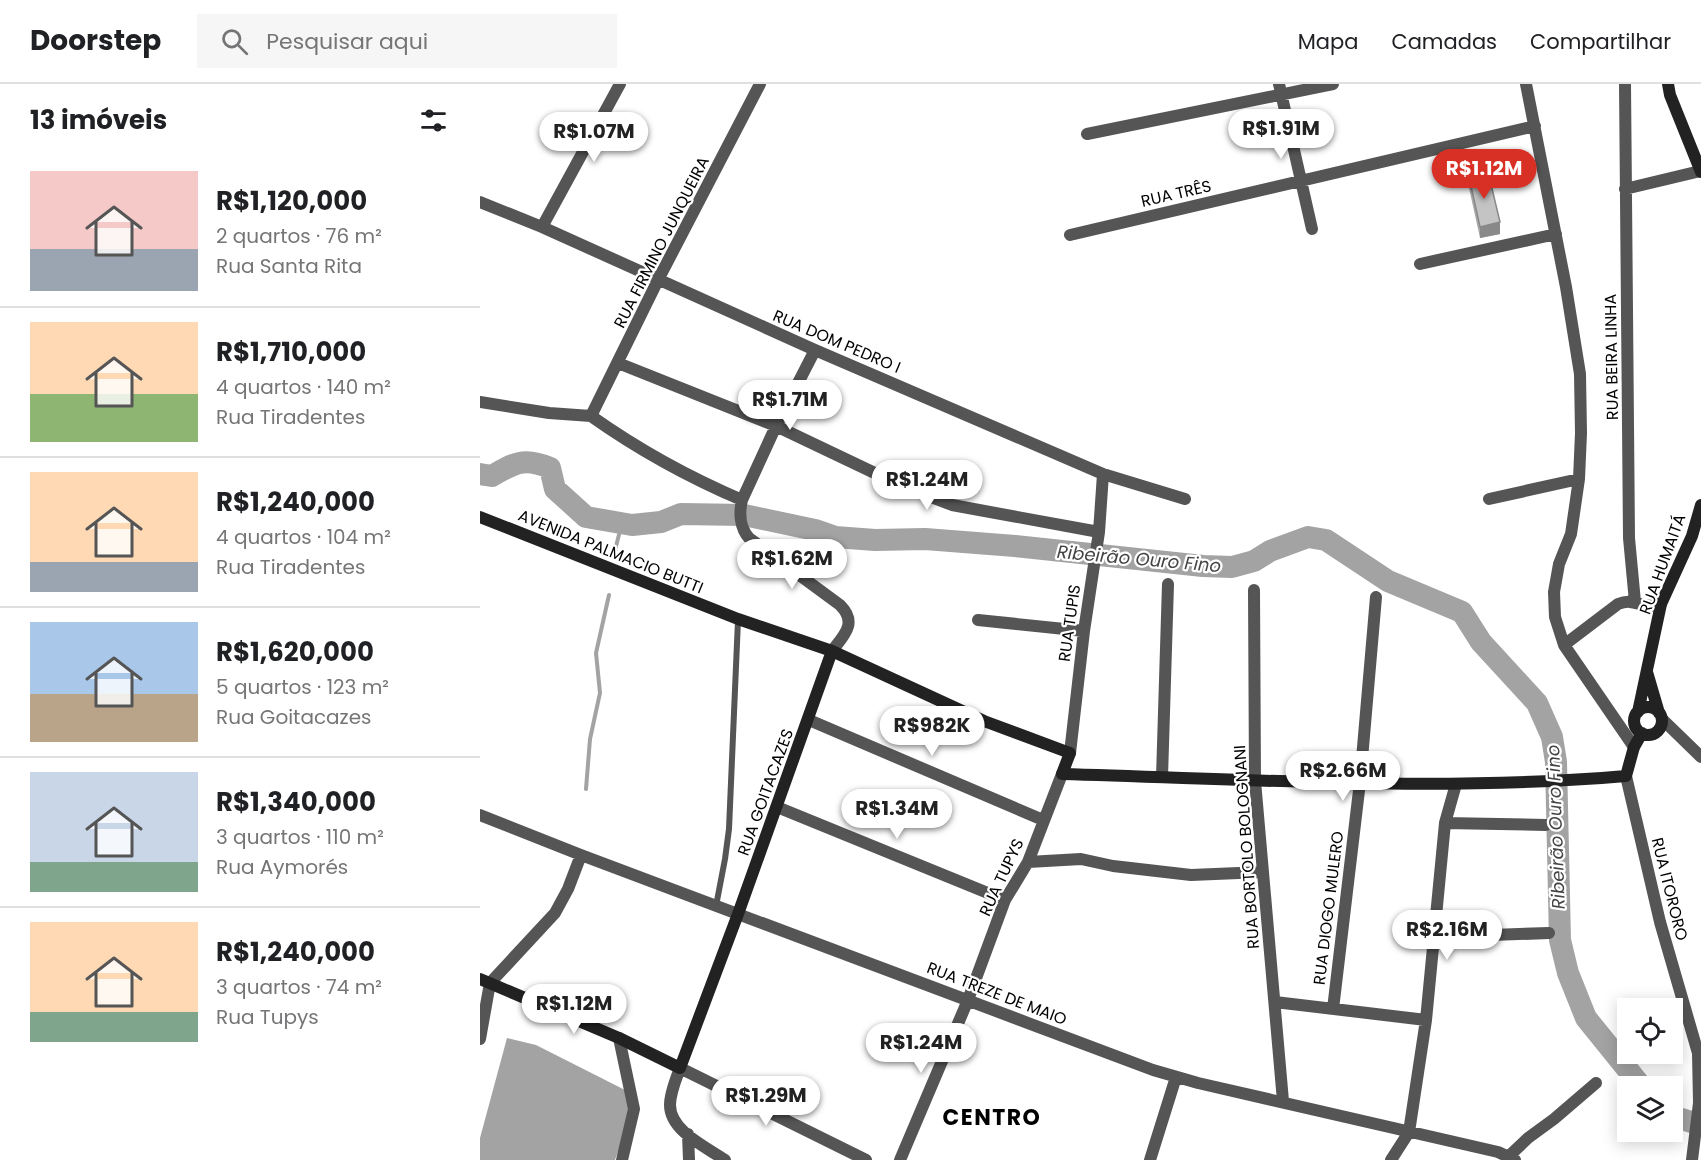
<!DOCTYPE html>
<html lang="pt">
<head>
<meta charset="utf-8">
<style>
  :root { --surface:#fff; --page:#f6f6f6; --text:#202124; --muted:#757577; --line:#e0e0e0; --accent:#d93025 }
  body { margin:0; font-family:Poppins,sans-serif; background:var(--page); color:var(--text); height:100vh; display:flex; flex-direction:column; font-size:22px; white-space:nowrap }
  * { box-sizing:border-box; margin:0 }
  p { font-size:20px; color:var(--muted) }
  .icon { flex:none; width:33px; height:33px; fill:none; stroke:currentColor; stroke-width:2; stroke-linecap:round; stroke-linejoin:round }
  .map { position:relative; flex:1; overflow:hidden }
  .drawer { display:flex; flex-direction:column; background:var(--surface); width:480px }
  .drawer>* { flex:none }
  .controls { position:absolute; left:1137px; top:914px; display:grid; gap:12px }
  .controls a { display:grid; place-items:center; width:66px; height:66px; border-radius:0px; background:var(--surface); box-shadow:0 3px 15px #0003; font-size:30px }
  .price { position:absolute; translate:-50% -51px; padding:0 14px; border-radius:21px; background:#fff; color:#222; font-size:20px; line-height:39px; filter:drop-shadow(0 2px 3px #0008) }
  .price::after { content:''; position:absolute; left:50%; top:36px; width:18px; height:14px; margin-left:-9px; background:inherit; clip-path:polygon(0 0,100% 0,50% 100%) }
  .price.current { background:var(--accent); color:#fff }
  ul { padding:0; list-style:none }
  li { display:flex; align-items:center; gap:18px; height:150px; padding:0 30px }
  li+li { border-top:2px solid var(--line) }
  li span { display:grid; place-items:center; flex:none; width:168px; height:120px; border-radius:0px; color:#555 }
  li>.icon { margin-inline-start:auto }
  span .icon { width:72px; height:72px; fill:#fffc; stroke-width:1 }
  li b { font-size:26px }
  h2 { display:flex; justify-content:space-between; align-items:center; height:72px; padding:0 30px; font-size:26px }
  header { display:flex; align-items:center; gap:36px; box-sizing:border-box; height:84px; padding:0 30px; background:var(--surface); border-bottom:2px solid var(--line) }
  header strong { font-size:28px }
  nav { display:flex; gap:33px; margin-inline-start:auto; font-size:21px }
  .search { width:420px; height:54px; background:var(--page); display:flex; align-items:center; gap:15px; box-sizing:border-box; padding:0 21px; border-radius:0px; color:var(--muted); font-size:22px }
  main { display:flex; flex:1; min-height:0 }
  .map>svg:first-child { display:block }
</style>
</head>
<body>
<header>
<strong>Doorstep</strong>
<div class="search"><svg class="icon" aria-label="search" viewBox="0 0 24 24"><circle cx="10" cy="10" r="6"/><path d="M15 15l6 6"/></svg>Pesquisar aqui</div>
<nav><a>Mapa</a><a>Camadas</a><a>Compartilhar</a></nav>
</header>
<main>
<section class="drawer">
<h2>13 imóveis<svg class="icon" aria-label="filters" viewBox="0 0 24 24"><path d="M4 7h16M4 17h16"/><circle cx="9" cy="7" r="2"/><circle cx="15" cy="17" r="2"/></svg></h2>
<ul>
<li><span style="background:linear-gradient(#f6c9c9 65%,#9aa5b1 0)"><svg class="icon" aria-label="home" viewBox="0 0 24 24"><path d="M3 11l9-7 9 7M6 9v11h12V9"/></svg></span><div><b>R$1,120,000</b><p>2 quartos · 76 m²</p><p>Rua Santa Rita</p></div></li>
<li><span style="background:linear-gradient(#ffd9b3 60%,#8fb573 0)"><svg class="icon" aria-label="home" viewBox="0 0 24 24"><path d="M3 11l9-7 9 7M6 9v11h12V9"/></svg></span><div><b>R$1,710,000</b><p>4 quartos · 140 m²</p><p>Rua Tiradentes</p></div></li>
<li><span style="background:linear-gradient(#ffd9b3 75%,#9aa5b1 0)"><svg class="icon" aria-label="home" viewBox="0 0 24 24"><path d="M3 11l9-7 9 7M6 9v11h12V9"/></svg></span><div><b>R$1,240,000</b><p>4 quartos · 104 m²</p><p>Rua Tiradentes</p></div></li>
<li><span style="background:linear-gradient(#a9c7e8 60%,#b9a48a 0)"><svg class="icon" aria-label="home" viewBox="0 0 24 24"><path d="M3 11l9-7 9 7M6 9v11h12V9"/></svg></span><div><b>R$1,620,000</b><p>5 quartos · 123 m²</p><p>Rua Goitacazes</p></div></li>
<li><span style="background:linear-gradient(#c9d6e8 75%,#7fa58c 0)"><svg class="icon" aria-label="home" viewBox="0 0 24 24"><path d="M3 11l9-7 9 7M6 9v11h12V9"/></svg></span><div><b>R$1,340,000</b><p>3 quartos · 110 m²</p><p>Rua Aymorés</p></div></li>
<li><span style="background:linear-gradient(#ffd9b3 75%,#7fa58c 0)"><svg class="icon" aria-label="home" viewBox="0 0 24 24"><path d="M3 11l9-7 9 7M6 9v11h12V9"/></svg></span><div><b>R$1,240,000</b><p>3 quartos · 74 m²</p><p>Rua Tupys</p></div></li>
</ul>
</section>
<div class="map">
<svg width="1221" height="1076" viewBox="0 0 1221 1076">
  <rect width="100%" height="100%" fill="#fff"/>
  <path fill="#a3a3a3" d="M27,954L56,961L147,1007L154,1023L135,1076H0V1054Z"/>
  <g fill="none" stroke-linecap="round" stroke-linejoin="round">
    <path stroke="#a3a3a3" stroke-width="4" d="M134,470L142,439
      M106,705L110,655L120,609L116,569L129,511"/>
    <path stroke="#a3a3a3" stroke-width="22" d="M0,390L12,392C34,379 44,373 70,384L75,405L106,433L152,441L181,438L201,430L264,431L335,446L355,453L395,456L445,455L535,462L723,482L752,483L774,477L790,467L828,453L846,456L908,497L982,528L1001,558L1057,619L1072,653L1076,678L1080,856L1088,889L1106,934L1161,1002
      M1192,1032L1221,1041"/>
    <path stroke="#555" stroke-width="6" d="M236,822L245,775L249,745L258,536"/>
    <path stroke="#555" stroke-width="12" d="M799,0L832,145
      M1046,0L1086,203L1100,290L1101,349L1099,395L1091,450L1079,480L1074,508L1075,533L1084,561L1154,663
      M1145,0L1149,454L1155,518
      M607,50L853,0
      M1145,105L1220,87
      M0,118L62,143L335,266L623,390L705,415
      M62,143L140,0
      M590,151L1055,42
      M940,180L1076,150
      M335,266L296,342L262,416C259,429 260,444 269,454L360,521C378,539 364,551 352,567
      M138,279L296,342L422,402L472,421L619,448
      M0,318L69,329L111,332
      M111,332L178,196L280,0
      M111,332C159,366 208,393 262,416
      M1009,415L1099,395
      M774,506L775,697L803,1017
      M498,536L604,547
      M1084,561L1138,520C1156,513 1160,526 1181,520
      M1182,635L1221,673
      M329,636L563,736
      M590,669L604,547L619,448L623,390
      M1146,692L1180,838L1218,969L1219,1019L1212,1076
      M682,693L688,500
      M297,723L525,816
      M0,731L101,771L673,986L718,999L1018,1068L1035,1076
      M965,739L1066,741
      M548,778L601,775L633,782L711,791L783,788
      M955,853L1069,849
      M795,918L946,936
      M853,925L880,698L896,513
      M139,954L154,1025L142,1076
      M0,955L10,899L75,829L88,805L101,771
      M208,1050L209,1076
      M1029,1072L1048,1054L1074,1035L1116,999
      M245,1076C226,1063 190,1047 190,1021C190,1009 196,995 200,984L386,1076
      M420,1076L488,916L525,816L548,778L582,690
      M670,1076L696,993
      M911,1076L929,1048L946,936L965,739L976,700"/>
    <path stroke="#222" stroke-width="12" d="M1188,0L1190,11L1221,88
      M0,433L258,535L352,567L504,637L590,669L582,690C769,695 959,708 1146,692L1154,663L1162,649
      M1167,588L1179,629
      M1154 637a14 14 0 1 1 28 0a14 14 0 1 1-28 0Z
      M1158,628L1181,520L1212,452L1221,421
      M0,895L139,954L200,984L258,830L352,567"/>
  </g>
  <path fill="#a9a9a9" d="M989,93L1020,150L1000,154L989,104Z"/>
  <path fill="#898989" d="M1020,138V150L1000,154V143Z"/>
  <path fill="#c4c4c4" stroke="#898989" stroke-width="1.5" d="M1008,88L1020,138L1000,143L989,93Z"/>
  <g text-anchor="middle" stroke-width="4.5" stroke-linejoin="round" paint-order="stroke">
    <g font-size="16" fill="#000" stroke="#fff">
      <text transform="translate(696 109) rotate(-13)" y="6">RUA TRÊS</text>
      <text transform="translate(181 158) rotate(-63)" y="6">RUA FIRMINO JUNQUEIRA</text>
      <text transform="translate(357 257) rotate(23)" y="6">RUA DOM PEDRO I</text>
      <text transform="translate(1131 273) rotate(-91)" y="6">RUA BEIRA LINHA</text>
      <text transform="translate(131 467) rotate(22)" y="6">AVENIDA PALMACIO BUTTI</text>
      <text transform="translate(1182 480) rotate(-70)" y="6">RUA HUMAITÁ</text>
      <text transform="translate(589 539) rotate(-82)" y="6">RUA TUPIS</text>
      <text transform="translate(285 708) rotate(-70)" y="6">RUA GOITACAZES</text>
      <text transform="translate(766 763) rotate(-94)" y="6">RUA BORTOLO BOLOGNANI</text>
      <text transform="translate(521 793) rotate(-65)" y="6">RUA TUPYS</text>
      <text transform="translate(1190 805) rotate(76)" y="6">RUA ITORORO</text>
      <text transform="translate(848 824) rotate(-83)" y="6">RUA DIOGO MULERO</text>
      <text transform="translate(517 909) rotate(21)" y="6">RUA TREZE DE MAIO</text>
    </g>
    <g font-size="18" font-style="italic" fill="#444" stroke="#fff">
      <text transform="translate(659 475) rotate(5)" y="6">Ribeirão Ouro Fino</text>
      <text transform="translate(1076 743) rotate(-92)" y="6">Ribeirão Ouro Fino</text>
    </g>
    <g font-size="22" font-weight="bold" letter-spacing="1.5" fill="#000" stroke="#fff">
      <text x="512" y="1041">CENTRO</text>
    </g>
  </g>
</svg>
<div class="controls">
<a><svg class="icon" aria-label="locate" viewBox="0 0 24 24"><circle cx="12" cy="12" r="6"/><path d="M12 2v4M12 18v4M2 12h4M18 12h4"/></svg></a>
<a><svg class="icon" aria-label="layers" viewBox="0 0 24 24"><path d="M12 4l9 5-9 5-9-5zM3 14l9 5 9-5"/></svg></a>
</div>
<b class="price" style="left:801px;top:76px">R$1.91M</b>
<b class="price" style="left:114px;top:79px">R$1.07M</b>
<b class="price current" style="left:1004px;top:116px">R$1.12M</b>
<b class="price" style="left:310px;top:347px">R$1.71M</b>
<b class="price" style="left:447px;top:427px">R$1.24M</b>
<b class="price" style="left:312px;top:506px">R$1.62M</b>
<b class="price" style="left:452px;top:673px">R$982K</b>
<b class="price" style="left:863px;top:718px">R$2.66M</b>
<b class="price" style="left:417px;top:756px">R$1.34M</b>
<b class="price" style="left:967px;top:877px">R$2.16M</b>
<b class="price" style="left:94px;top:951px">R$1.12M</b>
<b class="price" style="left:441px;top:990px">R$1.24M</b>
<b class="price" style="left:286px;top:1043px">R$1.29M</b>
</div>
</main>
</body>
</html>
